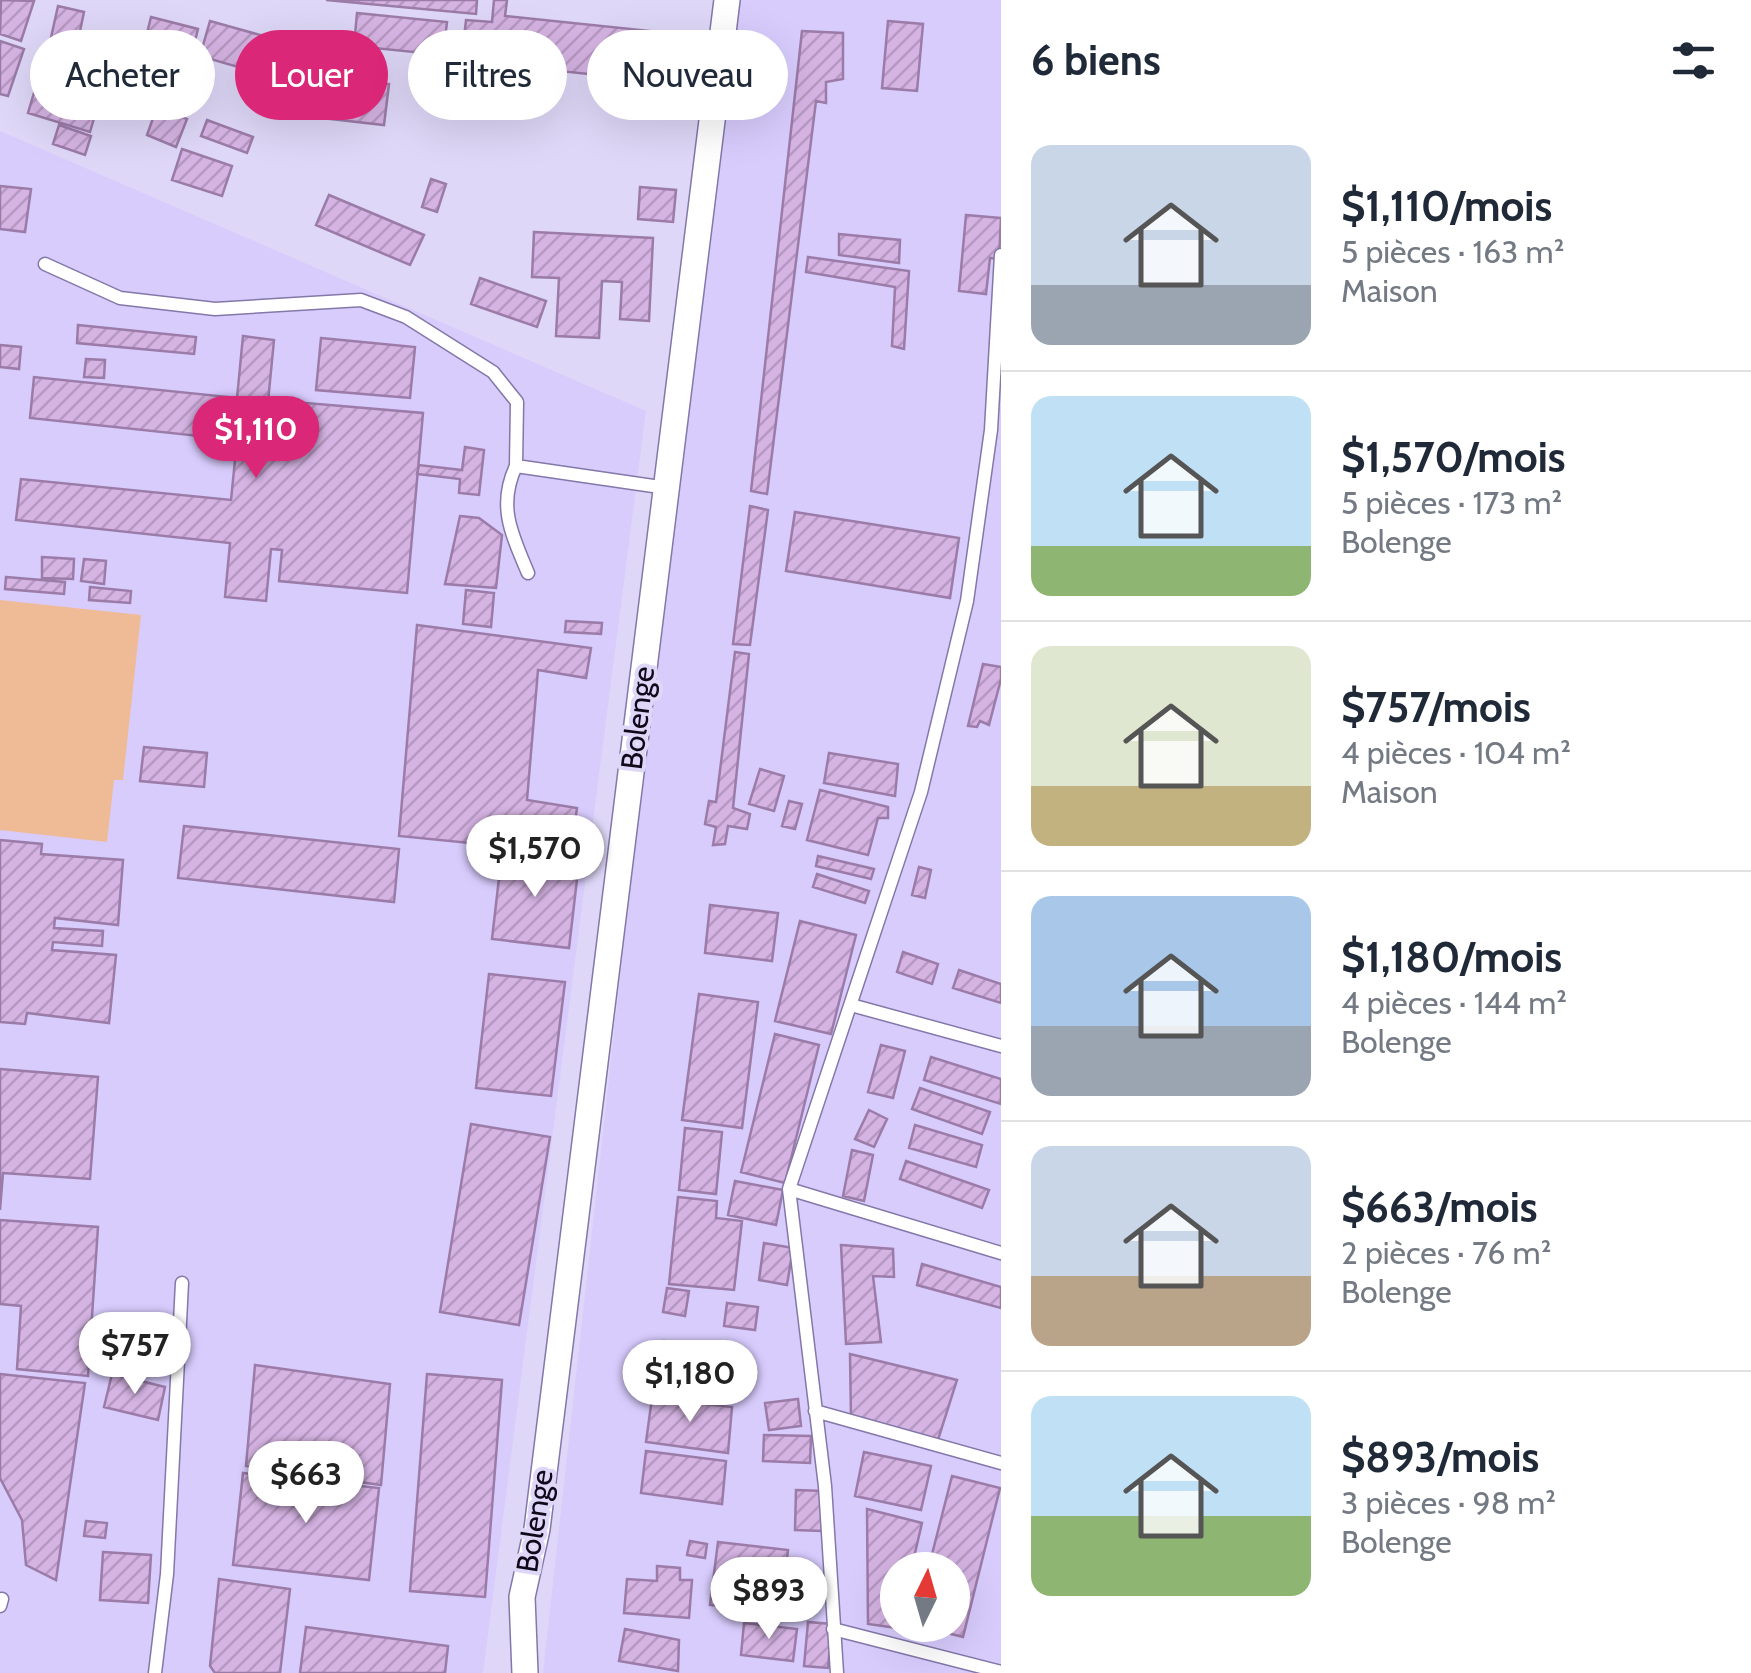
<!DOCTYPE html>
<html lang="fr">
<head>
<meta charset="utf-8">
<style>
  :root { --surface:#fff; --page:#f6f6f7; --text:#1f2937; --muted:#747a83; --line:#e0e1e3; --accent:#db2777 }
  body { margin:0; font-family:Cabin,sans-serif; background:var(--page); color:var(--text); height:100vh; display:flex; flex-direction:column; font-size:38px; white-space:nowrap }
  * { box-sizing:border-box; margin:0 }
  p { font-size:32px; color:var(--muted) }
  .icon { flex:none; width:55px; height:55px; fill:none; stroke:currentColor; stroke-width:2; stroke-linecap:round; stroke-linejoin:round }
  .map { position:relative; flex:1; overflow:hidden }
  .side { display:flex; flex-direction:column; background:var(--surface); width:750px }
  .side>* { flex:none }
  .top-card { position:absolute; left:30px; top:30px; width:820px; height:90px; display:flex; gap:20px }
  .needle { width:65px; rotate:5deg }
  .controls { position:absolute; left:880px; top:1552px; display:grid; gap:20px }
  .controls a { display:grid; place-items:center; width:90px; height:90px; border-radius:50%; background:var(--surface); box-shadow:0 10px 40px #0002; font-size:50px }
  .price { position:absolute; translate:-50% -85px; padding:0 22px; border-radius:35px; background:#fff; color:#222; font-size:32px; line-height:65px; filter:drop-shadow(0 2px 5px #0008) }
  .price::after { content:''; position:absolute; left:50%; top:60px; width:30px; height:22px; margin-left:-15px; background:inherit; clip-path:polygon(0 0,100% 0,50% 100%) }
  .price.active { background:var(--accent); color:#fff }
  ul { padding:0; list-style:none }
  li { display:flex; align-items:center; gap:30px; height:250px; padding:0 30px }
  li+li { border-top:2px solid var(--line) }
  li span { display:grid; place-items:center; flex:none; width:280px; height:200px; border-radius:20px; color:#555 }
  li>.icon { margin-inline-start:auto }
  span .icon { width:120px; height:120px; fill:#fffc; stroke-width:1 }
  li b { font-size:42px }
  h2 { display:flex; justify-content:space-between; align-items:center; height:120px; padding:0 30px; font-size:42px }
  .tag { padding:0 35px; border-radius:45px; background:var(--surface); box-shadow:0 10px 40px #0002; font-size:35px; line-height:90px }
  .tag.active { background:var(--accent); color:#fff }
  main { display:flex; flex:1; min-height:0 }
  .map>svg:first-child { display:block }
</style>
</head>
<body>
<main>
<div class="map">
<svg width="1001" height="1673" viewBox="0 0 1001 1673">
  <defs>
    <pattern id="building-hatch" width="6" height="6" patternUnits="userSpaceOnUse" patternTransform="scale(2.5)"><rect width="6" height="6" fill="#d5b3e3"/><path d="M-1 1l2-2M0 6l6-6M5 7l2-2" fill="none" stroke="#b699c2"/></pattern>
  </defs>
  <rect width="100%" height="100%" fill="#ded7f7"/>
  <path fill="#d8ccfd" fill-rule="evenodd" d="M720,0H1001V1673H543L659,627ZM898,1570H952V1625H898Z
    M0,131L646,411L483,1673H0Z"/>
  <path fill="#efbb97" d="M0,600L141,615L123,780H114L107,842L0,830Z"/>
  <path fill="url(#building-hatch)" stroke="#9b7ba8" stroke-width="2.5" d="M1,0L34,1L21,41L0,34Z
    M326,0H477L476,14Z
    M494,0H507L505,16L660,32L654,81L484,63V59L462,56L466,20L492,22Z
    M58,6L84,12L73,65L46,60Z
    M357,13L447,22L443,55L354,46Z
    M151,17L198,29L185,81L138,70Z
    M210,21L278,40L269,76L200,56Z
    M888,21L923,24L917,91L882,88Z
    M802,31L843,33V79L826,82V103L816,101L767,494L751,491Z
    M0,41L24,49L8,96L0,94Z
    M42,66L104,84L90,132L28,113Z
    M290,73L389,84L384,125L286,114Z
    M157,107L187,119L176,147L147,135Z
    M207,120L253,137L247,153L201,136Z
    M59,125L91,136L85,155L53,144Z
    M182,149L232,166L222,196L172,180Z
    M431,179L446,184L437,212L422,207Z
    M0,186L31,189L25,232L0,229Z
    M640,187L676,190L673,222L638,219Z
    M329,195L424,235L410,265L316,225Z
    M966,215L1001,218L999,259L990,258L986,294L959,291Z
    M534,232L653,238L649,321L620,319L622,282L602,281L599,338L556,336L559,278L532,277Z
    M839,234L900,240L899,263L839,255Z
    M808,257L909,271L904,349L892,346L895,287L806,272Z
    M480,278L546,301L537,327L471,304Z
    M78,325L196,337L194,354L77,343Z
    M243,336L274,340L265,433L292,436L295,402L423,413L407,593L279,581L282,550L271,549L266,601L225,597L230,543L16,520L21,479L231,500L237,440L30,418L34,377L237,398Z
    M321,338L415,347L410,398L316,390Z
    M0,345L21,347L19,369L0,367Z
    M86,359L105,360L104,378L84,377Z
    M465,447L484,450L479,495L459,493L460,479L417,474L419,465L462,470Z
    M750,506L768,510L750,645L733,644Z
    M795,512L959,538L950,598L786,571Z
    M460,516L479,518L502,535L496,588L445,584Z
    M42,557L74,559L73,579L42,578Z
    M84,559L106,561L104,584L81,581Z
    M6,577L65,582L64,594L5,589Z
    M90,587L131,591L130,603L89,600Z
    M466,590L494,593L491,627L463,624Z
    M566,621L602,623L601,634L565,632Z
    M417,625L591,648L586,678L538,670L527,800L577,808L571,853L399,836Z
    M735,652L749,654L733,808L750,814L747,829L728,826L725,844L713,845L716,827L705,824L709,801L716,802Z
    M983,664L1001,667V679L989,725L980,721L977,727L968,726Z
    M144,747L207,753L204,787L140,781Z
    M829,753L898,764L895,796L824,783Z
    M760,769L784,776L774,811L749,804Z
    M820,790L888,807V818H878L868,855L807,840Z
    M789,801L802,804L795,829L782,826Z
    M184,826L399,849L394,902L178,878Z
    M0,840L42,844L41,854L123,860L118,925L55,918L54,928L103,931L102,946L53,942L52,950L116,955L109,1023L27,1013L25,1024L0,1022Z
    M502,852L579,862L569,948L492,939Z
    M818,856L874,869L871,879L816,866Z
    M919,867L931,870L925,898L912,895Z
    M817,874L869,891L865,903L813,887Z
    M710,905L778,913L772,961L705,953Z
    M800,921L856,935L831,1034L775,1021Z
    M903,952L938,964L932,984L897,972Z
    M959,970L1001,984V1003L953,988Z
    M489,974L565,982L551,1096L476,1088Z
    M699,994L758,1002L742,1128L682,1120Z
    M775,1034L819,1045L785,1183L741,1172Z
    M881,1045L905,1051L893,1098L868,1092Z
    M931,1057L1001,1079V1104L924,1080Z
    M0,1069L98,1077L90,1179L3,1173L0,1210Z
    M920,1088L990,1112L982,1134L912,1109Z
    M869,1110L887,1119L874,1147L855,1139Z
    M471,1124L550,1137L519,1325L440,1312Z
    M915,1125L982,1145L976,1167L909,1148Z
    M685,1128L722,1132L716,1194L679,1190Z
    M852,1150L873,1155L864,1201L843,1196Z
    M906,1161L989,1190L982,1208L900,1179Z
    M735,1181L783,1190L776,1225L728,1215Z
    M678,1197L717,1201L716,1218L742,1221L734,1290L669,1284Z
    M0,1220L98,1227L88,1376L17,1369L21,1306L0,1304Z
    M764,1243L793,1248L787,1285L759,1280Z
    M841,1245L893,1249L894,1277L873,1276L881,1342L846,1344Z
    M922,1264L1001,1287V1308L917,1285Z
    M667,1288L689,1291L685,1316L663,1312Z
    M727,1303L758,1307L755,1330L724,1326Z
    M664,1341L694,1344L689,1392L660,1390Z
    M850,1354L957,1380L937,1443L851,1419Z
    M255,1365L390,1384L381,1485L246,1466Z
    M0,1374L85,1383L56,1580L26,1565L22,1520L0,1478Z
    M112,1374L165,1387L158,1420L104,1407Z
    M427,1374L502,1380L485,1597L410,1591Z
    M652,1398L732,1407L728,1453L646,1442Z
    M798,1399L801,1426L769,1430L765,1403Z
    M764,1435L811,1436L810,1463L763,1461Z
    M646,1451L726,1461L722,1504L641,1493Z
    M864,1452L931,1466L921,1510L855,1496Z
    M243,1473L379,1488L369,1580L233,1565Z
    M952,1476L1000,1488L963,1637L915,1625H952V1570H928Z
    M796,1490L824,1491L822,1531L795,1530Z
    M867,1509L922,1523L911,1570H898L897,1628L868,1624Z
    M86,1521L107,1523L105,1538L84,1536Z
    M690,1541L707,1544L705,1558L687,1555Z
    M718,1542L788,1550L781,1613L710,1605Z
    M103,1552L151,1555L148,1603L100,1600Z
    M657,1566L680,1568V1580H692L689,1618L624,1613L627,1579L657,1581Z
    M219,1579L290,1589L280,1673H215L210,1666Z
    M808,1622L832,1624L828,1668L804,1666Z
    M744,1623L797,1629L793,1661L741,1655Z
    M306,1627L448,1646L445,1673H300Z
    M625,1629L679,1640L678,1671L619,1661Z"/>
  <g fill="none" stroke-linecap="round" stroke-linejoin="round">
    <g stroke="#8477a9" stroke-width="15">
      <path id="lane" d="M45,264L120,298L215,309L361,300L406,317L493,372L517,402L516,466
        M528,573C512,535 497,506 516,466L667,488
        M851,1005L1001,1046
        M789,1189L1001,1253
        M815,1411L1001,1463
        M0,1606L2,1599
        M833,1629L1001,1672
        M155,1673L167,1574L182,1283
        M837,1673L825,1486L789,1189L921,792L967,601L991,430L1001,255"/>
    </g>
    <g stroke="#8477a9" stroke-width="28">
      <path id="street" d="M525,1673L522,1597L537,1529L727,0"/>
    </g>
    <use href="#lane" stroke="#fff" stroke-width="12"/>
    <use href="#street" stroke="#fff" stroke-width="25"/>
  </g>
  <g text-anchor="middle" stroke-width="8" stroke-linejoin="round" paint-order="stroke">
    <g font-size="30" fill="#0f091b" stroke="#ded7f7">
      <text transform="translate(638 718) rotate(-83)" y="10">Bolenge</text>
      <text transform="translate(535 1521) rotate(-81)" y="10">Bolenge</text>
    </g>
  </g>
</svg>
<div class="controls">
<a><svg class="needle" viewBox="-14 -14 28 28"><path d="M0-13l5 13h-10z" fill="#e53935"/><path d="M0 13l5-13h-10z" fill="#747a83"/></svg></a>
</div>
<b class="price active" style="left:256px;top:481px">$1,110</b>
<b class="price" style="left:535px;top:900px">$1,570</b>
<b class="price" style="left:135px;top:1397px">$757</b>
<b class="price" style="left:690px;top:1425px">$1,180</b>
<b class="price" style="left:306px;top:1526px">$663</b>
<b class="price" style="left:769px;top:1642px">$893</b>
<div class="top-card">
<a class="tag">Acheter</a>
<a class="tag active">Louer</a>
<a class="tag">Filtres</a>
<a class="tag">Nouveau</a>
</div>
</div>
<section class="side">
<h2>6 biens<svg class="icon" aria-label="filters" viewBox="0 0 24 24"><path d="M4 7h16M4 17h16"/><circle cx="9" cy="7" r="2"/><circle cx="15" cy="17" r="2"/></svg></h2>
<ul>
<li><span style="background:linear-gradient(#c9d6e8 70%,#9aa5b1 0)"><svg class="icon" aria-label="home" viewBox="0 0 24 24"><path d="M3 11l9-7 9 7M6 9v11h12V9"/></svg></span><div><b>$1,110/mois</b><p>5 pièces · 163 m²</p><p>Maison</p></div></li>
<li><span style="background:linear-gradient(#bfe0f5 75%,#8fb573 0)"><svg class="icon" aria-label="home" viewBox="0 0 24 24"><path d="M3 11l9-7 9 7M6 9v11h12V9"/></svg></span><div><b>$1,570/mois</b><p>5 pièces · 173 m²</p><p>Bolenge</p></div></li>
<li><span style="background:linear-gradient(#dfe7d0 70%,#c2b280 0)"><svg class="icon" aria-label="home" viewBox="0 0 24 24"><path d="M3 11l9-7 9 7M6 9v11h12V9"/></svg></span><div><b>$757/mois</b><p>4 pièces · 104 m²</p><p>Maison</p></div></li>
<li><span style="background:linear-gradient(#a9c7e8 65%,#9aa5b1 0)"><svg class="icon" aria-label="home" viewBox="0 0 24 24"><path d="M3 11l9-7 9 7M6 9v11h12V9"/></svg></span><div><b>$1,180/mois</b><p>4 pièces · 144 m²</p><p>Bolenge</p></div></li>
<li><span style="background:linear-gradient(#c9d6e8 65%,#b9a48a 0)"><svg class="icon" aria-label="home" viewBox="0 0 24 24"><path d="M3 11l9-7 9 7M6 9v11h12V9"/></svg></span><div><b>$663/mois</b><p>2 pièces · 76 m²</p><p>Bolenge</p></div></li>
<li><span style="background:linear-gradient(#bfe0f5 60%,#8fb573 0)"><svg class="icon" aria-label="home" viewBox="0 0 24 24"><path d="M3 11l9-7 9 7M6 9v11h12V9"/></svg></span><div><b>$893/mois</b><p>3 pièces · 98 m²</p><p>Bolenge</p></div></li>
</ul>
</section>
</main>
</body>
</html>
